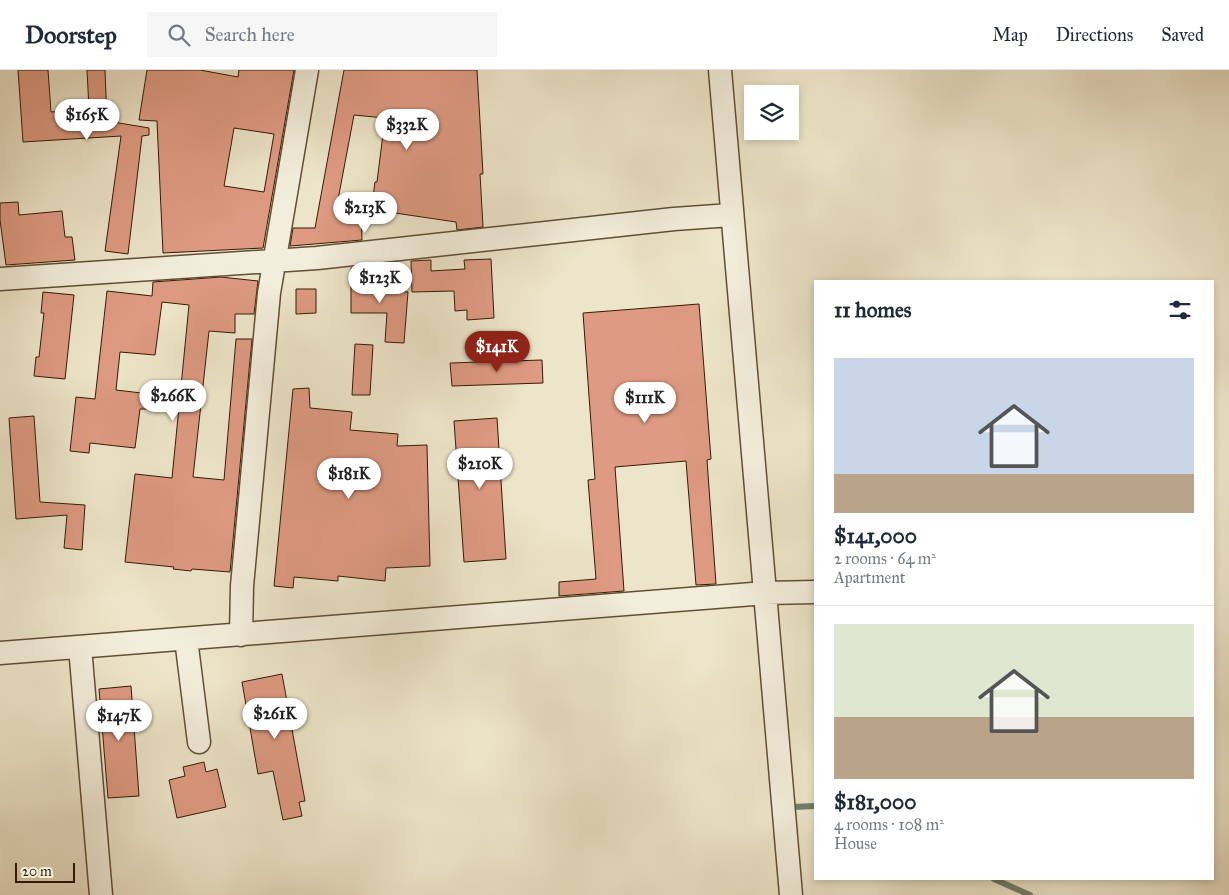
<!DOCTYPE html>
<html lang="en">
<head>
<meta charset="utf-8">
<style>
  :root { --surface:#fff; --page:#f6f6f7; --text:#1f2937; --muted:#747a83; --line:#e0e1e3; --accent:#8f2418 }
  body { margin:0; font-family:"IM FELL Great Primer",serif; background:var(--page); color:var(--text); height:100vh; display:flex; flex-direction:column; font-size:19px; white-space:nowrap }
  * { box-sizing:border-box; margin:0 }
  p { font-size:16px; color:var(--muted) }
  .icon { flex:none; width:28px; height:28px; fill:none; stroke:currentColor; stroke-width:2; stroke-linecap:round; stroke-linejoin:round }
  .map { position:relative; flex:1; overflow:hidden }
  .panel { position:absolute; left:814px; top:210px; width:400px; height:600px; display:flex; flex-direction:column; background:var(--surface); border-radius:0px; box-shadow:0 2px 8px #0003 }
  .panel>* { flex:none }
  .fabs { position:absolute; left:744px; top:15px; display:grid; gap:10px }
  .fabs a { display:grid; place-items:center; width:55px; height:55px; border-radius:0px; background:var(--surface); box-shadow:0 2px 8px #0003; font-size:25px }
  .scale { position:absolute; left:15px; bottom:12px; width:60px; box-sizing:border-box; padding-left:5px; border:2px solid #331c02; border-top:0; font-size:14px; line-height:18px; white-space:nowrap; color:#331c02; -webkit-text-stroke:4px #f3eedc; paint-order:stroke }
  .price { position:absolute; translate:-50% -42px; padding:0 11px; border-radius:18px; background:#fff; color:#222; font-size:16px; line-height:32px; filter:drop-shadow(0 1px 2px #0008) }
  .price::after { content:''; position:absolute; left:50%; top:30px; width:15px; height:11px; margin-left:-8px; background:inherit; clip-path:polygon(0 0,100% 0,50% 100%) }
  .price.active { background:var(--accent); color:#fff }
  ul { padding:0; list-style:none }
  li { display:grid; align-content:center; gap:10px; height:265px; padding:0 20px }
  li+li { border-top:1px solid var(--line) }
  li span { display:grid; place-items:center; height:155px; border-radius:0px; color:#555 }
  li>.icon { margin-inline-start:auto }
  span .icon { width:90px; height:90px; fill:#fffc; stroke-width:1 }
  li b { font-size:21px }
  h2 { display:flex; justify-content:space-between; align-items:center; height:60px; padding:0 20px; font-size:21px }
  header { display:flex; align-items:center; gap:30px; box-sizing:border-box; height:70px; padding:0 25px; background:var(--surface); border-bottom:1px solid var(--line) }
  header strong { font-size:24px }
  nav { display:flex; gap:28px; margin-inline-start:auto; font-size:18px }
  .search { width:350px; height:45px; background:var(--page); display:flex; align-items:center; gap:12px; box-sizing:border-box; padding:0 18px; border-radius:0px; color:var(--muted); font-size:19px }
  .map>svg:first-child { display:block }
</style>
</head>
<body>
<header>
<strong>Doorstep</strong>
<div class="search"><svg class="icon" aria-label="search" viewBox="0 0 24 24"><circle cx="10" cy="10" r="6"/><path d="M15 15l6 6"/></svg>Search here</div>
<nav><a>Map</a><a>Directions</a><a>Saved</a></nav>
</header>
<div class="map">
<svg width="1229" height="825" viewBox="0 0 1229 825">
  <rect width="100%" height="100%" fill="#ede5c9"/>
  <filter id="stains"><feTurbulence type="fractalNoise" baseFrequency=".004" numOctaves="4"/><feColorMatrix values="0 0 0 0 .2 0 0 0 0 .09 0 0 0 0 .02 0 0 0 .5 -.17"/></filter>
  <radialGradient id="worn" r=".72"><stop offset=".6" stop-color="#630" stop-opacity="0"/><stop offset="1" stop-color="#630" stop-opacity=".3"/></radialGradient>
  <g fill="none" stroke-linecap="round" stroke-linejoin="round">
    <path stroke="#717e6c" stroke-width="6" d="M793,737L815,736
      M994,809L1030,825"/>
  </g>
  <path fill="#de9a82" stroke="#331c02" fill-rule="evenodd" d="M18,0H48L51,42L89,39L87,0H105L107,51L149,58V65L142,66L128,184L105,181L121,66L23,72Z
    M147,0H200L238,7L239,0H294L263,178L163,183L157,51L139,50ZM234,58L274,64L264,122L224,116Z
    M344,0H477L483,104H480L483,157L457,160L456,152L388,142L387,145L371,142L375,112H377L385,48L354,45L337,135L361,134L362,170L290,176L293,158H315Z
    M18,132L19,145L62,141L65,167H72L75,190L6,195L0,150V133Z
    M491,189L494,248L467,250V240L455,241L454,221L412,222L411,191L431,190V201L465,199L464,190Z
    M368,196V219L408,222L404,273L385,272L387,243H351V198Z
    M221,207L258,211L254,244H235V263L209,261L193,407L224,410L236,269H252L230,502L192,499L191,501L173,499L174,497L125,492L135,404L172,408L189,235L162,232L155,285L120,282L116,320L150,324L148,339H140L135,378L90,373L89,383L70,381L76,327L95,329L107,221L152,226L153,212Z
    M296,219H316V243L296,244Z
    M43,222L74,225L65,309L34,306L36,287H39L44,243H41Z
    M699,234L711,389L707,390L716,514L696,515L686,391L615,397L624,521L559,526V512L596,509L588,410L595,409L583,243Z
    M355,274L373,275L370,325H352Z
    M542,290L543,313L452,316L450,293Z
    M309,318L310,338L352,342L350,360L398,364L397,376L427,375L430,496L386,498L385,511L338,506V511L294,507L293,518L274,516L293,319Z
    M34,346L40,432L85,435L82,480L64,478L67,445L16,449L9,348Z
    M497,348L506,489L464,492L454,351Z
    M282,604L305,731L299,732L302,746L283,750L273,701L258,704L242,612Z
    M131,616L139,726L108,728L99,619Z
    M204,692L206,702L217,699L226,737L177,748L169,710L185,706L183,697Z"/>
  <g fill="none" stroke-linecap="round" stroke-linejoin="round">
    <g stroke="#624e34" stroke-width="25">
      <path id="minor" d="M720,0L791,825
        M0,209L317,188L674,149L731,145
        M241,565L242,516L269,223L307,0
        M186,569L199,672
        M80,577L101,825
        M0,583L766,523L815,522"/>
    </g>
    <use href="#minor" stroke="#f3eedc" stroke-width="22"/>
  </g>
  <rect width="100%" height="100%" filter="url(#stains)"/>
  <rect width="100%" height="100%" fill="url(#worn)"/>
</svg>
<div class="fabs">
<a><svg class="icon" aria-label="layers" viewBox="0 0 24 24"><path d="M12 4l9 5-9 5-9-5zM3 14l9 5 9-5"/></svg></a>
</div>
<div class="scale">20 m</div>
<b class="price" style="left:87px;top:71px">$165K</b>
<b class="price" style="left:407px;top:81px">$332K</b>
<b class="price" style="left:365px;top:164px">$213K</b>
<b class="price" style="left:380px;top:234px">$123K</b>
<b class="price active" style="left:497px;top:303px">$141K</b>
<b class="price" style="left:173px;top:352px">$266K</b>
<b class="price" style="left:645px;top:354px">$111K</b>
<b class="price" style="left:480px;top:420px">$210K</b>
<b class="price" style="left:349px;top:430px">$181K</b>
<b class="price" style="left:275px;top:670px">$261K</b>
<b class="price" style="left:119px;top:672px">$147K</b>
<section class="panel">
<h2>11 homes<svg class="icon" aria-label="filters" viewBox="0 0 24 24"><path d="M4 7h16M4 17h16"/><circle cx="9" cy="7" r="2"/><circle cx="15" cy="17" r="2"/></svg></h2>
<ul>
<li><span style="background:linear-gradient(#c9d6e8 75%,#b9a48a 0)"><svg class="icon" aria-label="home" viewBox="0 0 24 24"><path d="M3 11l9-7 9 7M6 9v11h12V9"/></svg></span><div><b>$141,000</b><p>2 rooms · 64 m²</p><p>Apartment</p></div></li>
<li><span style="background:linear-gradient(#dfe7d0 60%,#b9a48a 0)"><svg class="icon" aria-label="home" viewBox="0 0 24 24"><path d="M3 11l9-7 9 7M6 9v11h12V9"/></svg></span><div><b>$181,000</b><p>4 rooms · 108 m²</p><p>House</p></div></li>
</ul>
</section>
</div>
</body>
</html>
